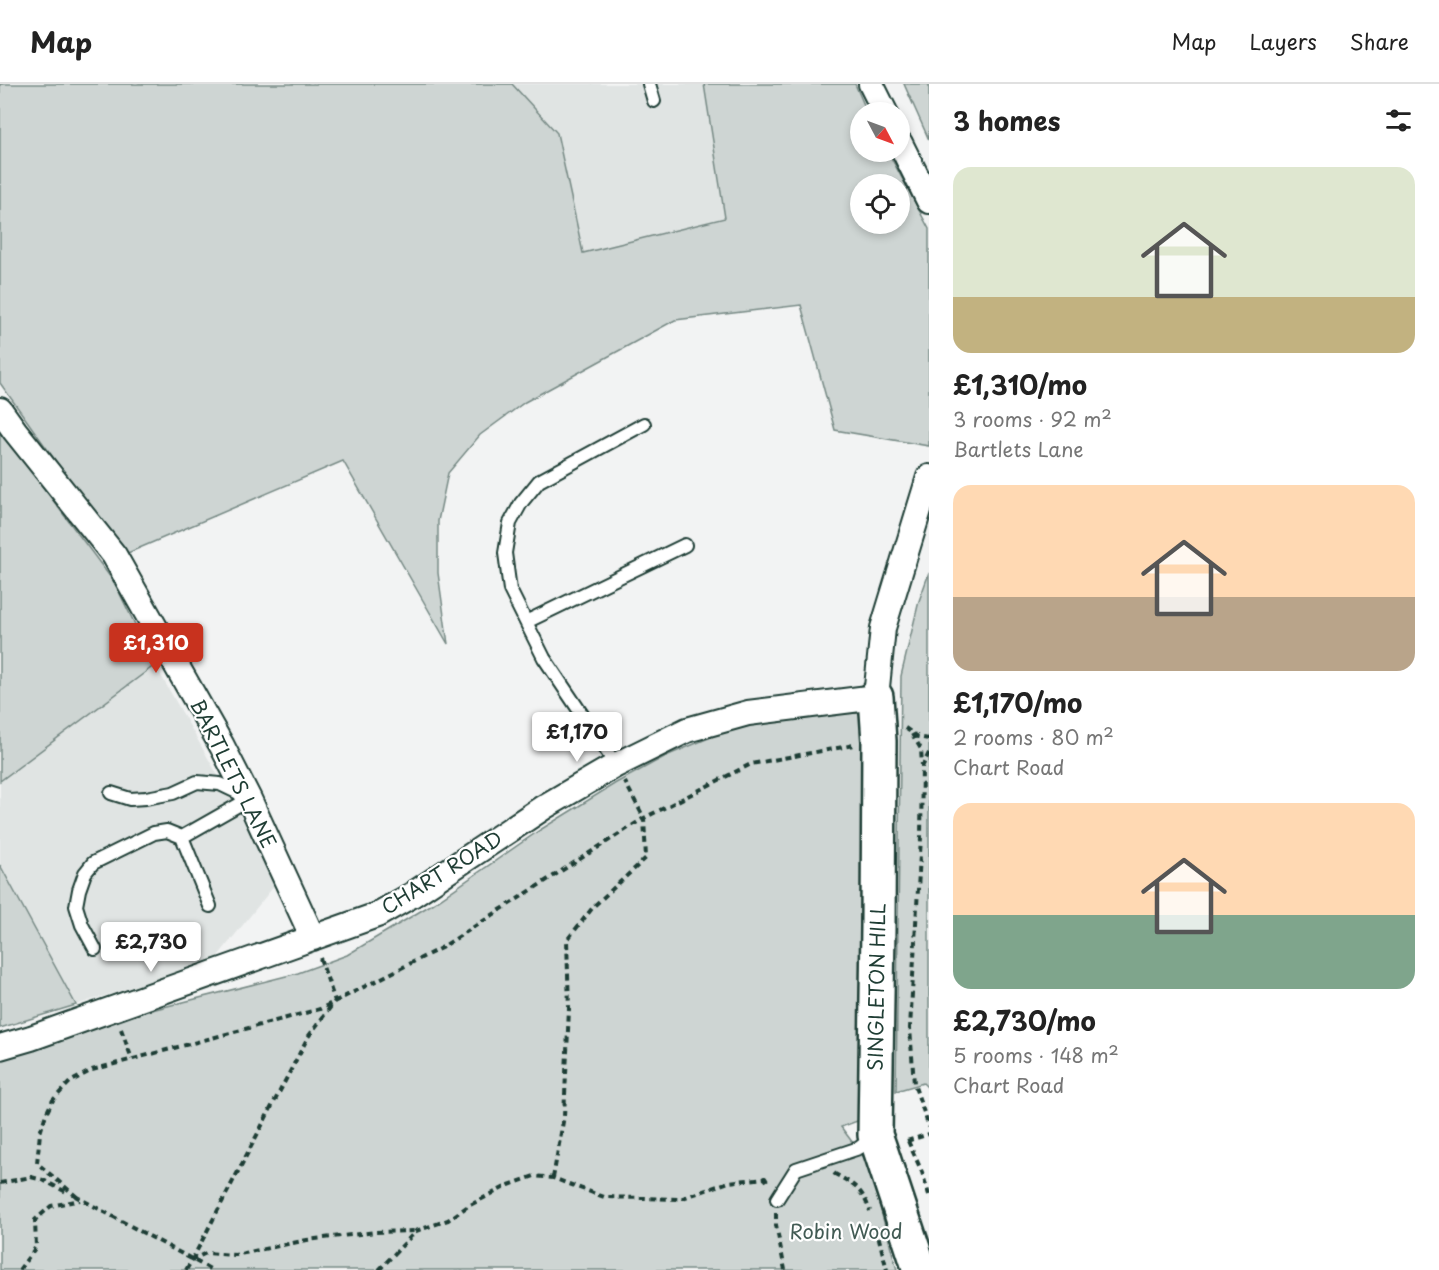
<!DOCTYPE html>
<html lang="en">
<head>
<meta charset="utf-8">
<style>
  :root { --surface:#fff; --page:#f2f2f2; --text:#222; --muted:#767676; --line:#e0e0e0; --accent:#c8321e }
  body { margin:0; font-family:"Playpen Sans",sans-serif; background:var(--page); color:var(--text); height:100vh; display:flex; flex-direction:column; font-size:22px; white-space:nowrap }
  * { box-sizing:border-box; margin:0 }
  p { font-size:20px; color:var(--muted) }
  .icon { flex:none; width:33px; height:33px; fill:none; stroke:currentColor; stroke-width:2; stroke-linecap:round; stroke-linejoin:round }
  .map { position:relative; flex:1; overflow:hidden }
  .drawer { display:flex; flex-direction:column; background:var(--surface); width:510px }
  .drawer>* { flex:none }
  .needle { width:39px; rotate:131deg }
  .fabs { position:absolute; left:850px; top:18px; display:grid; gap:12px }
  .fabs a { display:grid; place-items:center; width:60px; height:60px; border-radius:50%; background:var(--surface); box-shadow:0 3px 9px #0003; font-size:30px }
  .price { position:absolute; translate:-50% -51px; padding:0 14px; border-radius:6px; background:#fff; color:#222; font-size:20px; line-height:39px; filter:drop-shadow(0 2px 3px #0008) }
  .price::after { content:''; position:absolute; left:50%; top:36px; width:18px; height:14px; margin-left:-9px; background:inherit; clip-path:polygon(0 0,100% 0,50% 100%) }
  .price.current { background:var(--accent); color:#fff }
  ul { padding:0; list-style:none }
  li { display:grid; align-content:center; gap:12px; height:318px; padding:0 24px }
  li span { display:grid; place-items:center; height:186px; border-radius:18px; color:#555 }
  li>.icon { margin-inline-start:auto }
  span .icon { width:108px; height:108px; fill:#fffc; stroke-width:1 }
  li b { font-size:26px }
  h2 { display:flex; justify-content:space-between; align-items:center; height:72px; padding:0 24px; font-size:26px }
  header { display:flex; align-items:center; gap:36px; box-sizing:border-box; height:84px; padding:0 30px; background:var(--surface); border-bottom:2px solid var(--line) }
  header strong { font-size:28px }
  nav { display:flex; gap:33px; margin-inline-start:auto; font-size:21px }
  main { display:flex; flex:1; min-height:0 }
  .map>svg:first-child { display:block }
</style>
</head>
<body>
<header>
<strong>Map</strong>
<nav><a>Map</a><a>Layers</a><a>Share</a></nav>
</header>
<main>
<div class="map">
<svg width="929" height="1186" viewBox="0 0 929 1186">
  <rect width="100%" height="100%" fill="#f2f3f3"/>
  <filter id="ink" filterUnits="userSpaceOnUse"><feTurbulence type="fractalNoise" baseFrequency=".0167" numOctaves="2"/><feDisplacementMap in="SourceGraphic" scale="12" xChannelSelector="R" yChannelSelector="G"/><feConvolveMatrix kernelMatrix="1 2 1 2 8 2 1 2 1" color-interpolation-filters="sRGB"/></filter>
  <g filter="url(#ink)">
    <path fill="#e0e4e3" d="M512,0H704L725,134L582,169L557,49Z
      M155,581L278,797L214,877L76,921L0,781V697Z"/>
    <path fill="#ced5d3" stroke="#768984" stroke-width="1.5" fill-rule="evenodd" d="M0,0H512L557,49L583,169L725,134L704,0H855L867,28H861V68H888L929,145V362L835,346L801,221L675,236L525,318L480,351L448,389L438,437V489L448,560L343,377L123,471L0,299ZM861,100H900V140H861Z
      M904,0H929V56Z
      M0,341L37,395L114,498L155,581L0,697Z
      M929,489V1005L923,999L896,1007L901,592L919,517Z
      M858,629L875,650L860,1036L841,1043L868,1079L897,1186H0V974L140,929L298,889L347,871L434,819L540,746L616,699L666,672L756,634Z
      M0,781L76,921L0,944Z"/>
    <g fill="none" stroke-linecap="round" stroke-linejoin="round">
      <g stroke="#1f3d34" stroke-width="16">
        <path id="lane" d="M649,0L654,17
          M526,538L685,461
          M616,681L544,574L510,506L505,469L510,439L521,419L539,397L644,340
          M111,709L130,715L146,714L173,709L197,698L220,700L243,711
          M210,822L182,753L249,715
          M95,865L82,841L76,822L79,806L85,789L93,779L154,749L167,747L182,753
          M777,1115L796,1085L859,1064L874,1052"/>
      </g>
      <g stroke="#1f3d34" stroke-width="28">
        <path id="street" d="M871,0L885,28
          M900,59L929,117
          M0,326L15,347L114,471L222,662L249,715L313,854
          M0,963L31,954L377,831L412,811L544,723L616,681L687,646L748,629L876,613L883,544L929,393"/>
      </g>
      <g stroke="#1f3d34" stroke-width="38">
        <path id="secondary" d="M876,613L879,657L878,843L875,1051L879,1062L920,1186"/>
      </g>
      <path stroke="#1f3d34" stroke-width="4" stroke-dasharray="6 4.5" stroke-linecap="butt" d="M905,644L918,653L929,655
        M912,650L921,665L922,682
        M929,669L922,683L921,753L910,944L914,1000L929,1043
        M121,945L132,975
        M907,1057L929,1050
        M908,1057L922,1088L929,1111
        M834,1089L835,1090C855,1101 862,1105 870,1127
        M553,1094L564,1032L569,925L567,856L594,822L646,774L644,734L625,698
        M0,1099L31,1093L43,1096L68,1109
        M75,1112L212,1186
        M77,1113L37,1079L40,1049L46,1030L53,1016L70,998L92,986L320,925L441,864L644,734L751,680L854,661
        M776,1129V1141L785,1186
        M876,1143L887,1186
        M192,1176L308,953L335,917L320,874
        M19,1186L36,1163L35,1136L51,1122L80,1116
        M186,1186L192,1176L206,1169L235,1171L307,1156L376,1148L415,1147
        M379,1186L416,1147L448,1136L468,1122L509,1101L534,1092L553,1094L604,1113L680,1115L729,1098L765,1094L768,1099"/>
      <use href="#lane" stroke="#fff" stroke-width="12"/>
      <use href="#street" stroke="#fff" stroke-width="24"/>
      <use href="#secondary" stroke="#fff" stroke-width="33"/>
    </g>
  </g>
  <g text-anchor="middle" stroke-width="4.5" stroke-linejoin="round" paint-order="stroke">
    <g font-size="20" fill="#1f3d34" stroke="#fff">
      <text transform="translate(233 690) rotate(63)" y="7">BARTLETS LANE</text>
      <text transform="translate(442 789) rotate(-32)" y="7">CHART ROAD</text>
      <text transform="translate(877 903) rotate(-89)" y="7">SINGLETON HILL</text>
    </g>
    <g font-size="20" fill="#425b54" stroke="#fff">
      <text x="846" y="1155">Robin Wood</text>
    </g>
  </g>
</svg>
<div class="fabs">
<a><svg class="needle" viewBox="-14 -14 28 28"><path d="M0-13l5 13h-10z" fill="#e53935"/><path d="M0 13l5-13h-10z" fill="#767676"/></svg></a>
<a><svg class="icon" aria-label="locate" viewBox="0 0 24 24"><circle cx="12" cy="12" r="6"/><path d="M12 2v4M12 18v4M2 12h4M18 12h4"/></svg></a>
</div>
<b class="price current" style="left:156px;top:590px">£1,310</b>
<b class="price" style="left:577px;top:679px">£1,170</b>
<b class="price" style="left:151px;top:889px">£2,730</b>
</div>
<section class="drawer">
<h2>3 homes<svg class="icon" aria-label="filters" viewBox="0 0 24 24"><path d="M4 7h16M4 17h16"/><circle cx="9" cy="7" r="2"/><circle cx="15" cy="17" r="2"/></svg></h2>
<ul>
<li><span style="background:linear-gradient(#dfe7d0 70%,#c2b280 0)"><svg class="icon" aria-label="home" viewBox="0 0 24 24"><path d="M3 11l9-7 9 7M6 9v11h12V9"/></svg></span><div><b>£1,310/mo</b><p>3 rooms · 92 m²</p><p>Bartlets Lane</p></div></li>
<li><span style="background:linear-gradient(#ffd9b3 60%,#b9a48a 0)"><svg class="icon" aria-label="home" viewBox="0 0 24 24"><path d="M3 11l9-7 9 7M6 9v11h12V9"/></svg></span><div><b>£1,170/mo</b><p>2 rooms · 80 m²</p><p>Chart Road</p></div></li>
<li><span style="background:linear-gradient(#ffd9b3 60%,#7fa58c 0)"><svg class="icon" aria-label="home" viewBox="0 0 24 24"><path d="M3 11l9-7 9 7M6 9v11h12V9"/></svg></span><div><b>£2,730/mo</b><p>5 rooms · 148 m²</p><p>Chart Road</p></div></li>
</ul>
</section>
</main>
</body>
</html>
